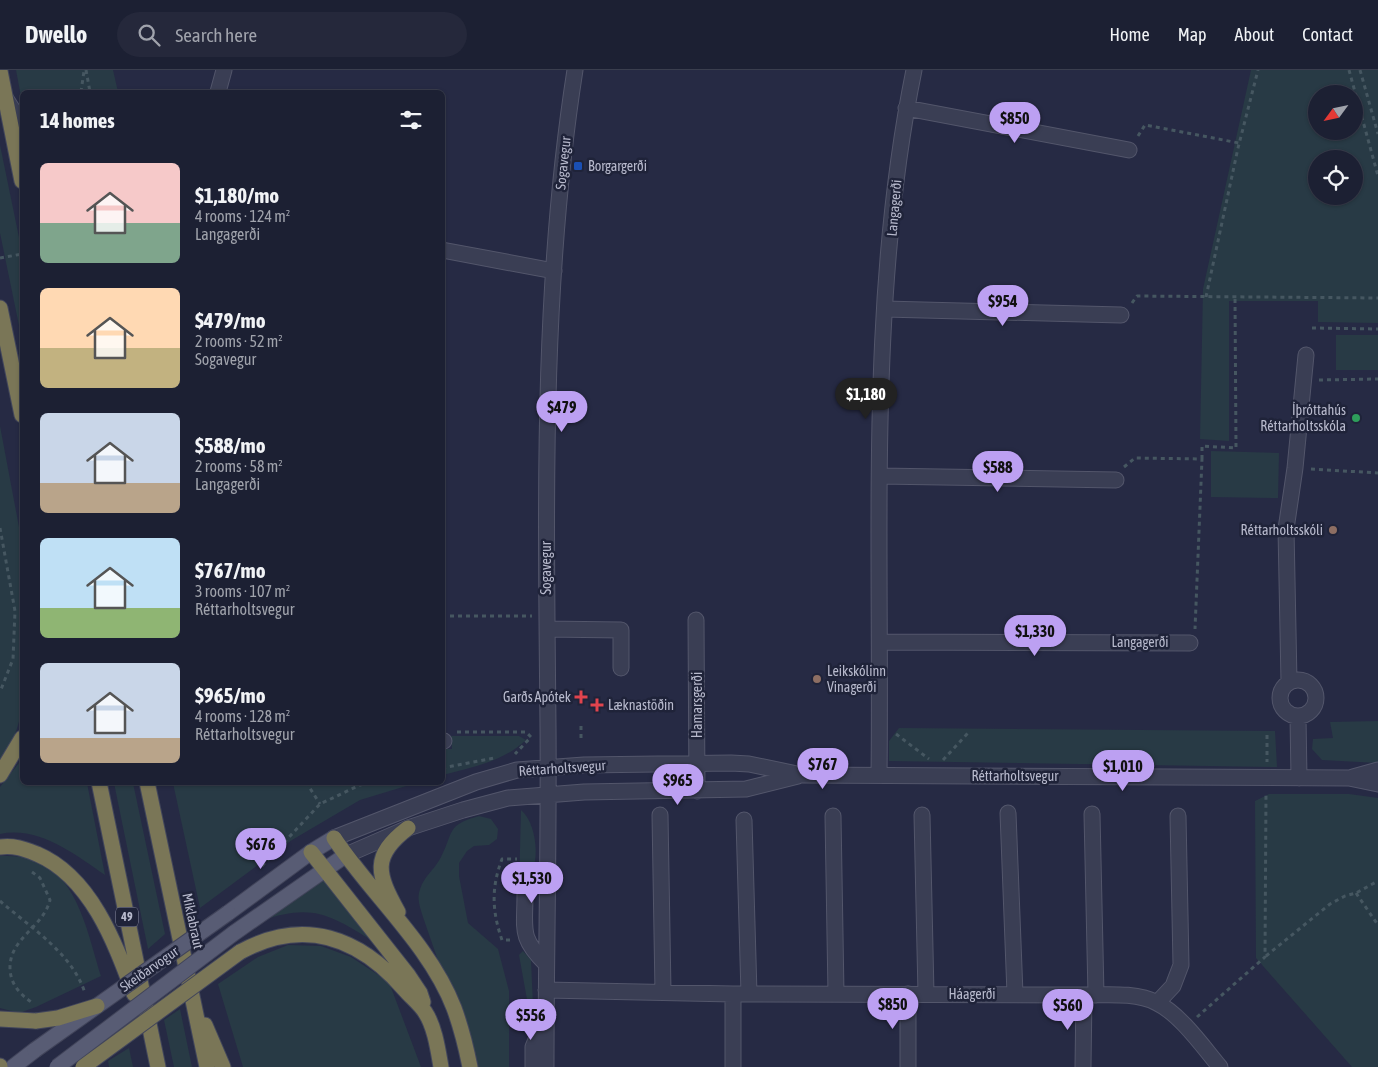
<!DOCTYPE html>
<html lang="en">
<head>
<meta charset="utf-8">
<style>
  :root { --surface:#1c2033; --page:#25283b; --text:#f1f3f6; --muted:#a0a3ac; --line:#3a3e4e; --accent:#bca0f2 }
  body { margin:0; font-family:"Asap Condensed",sans-serif; background:var(--page); color:var(--text); height:100vh; display:flex; flex-direction:column; font-size:19px; white-space:nowrap }
  * { box-sizing:border-box; margin:0 }
  p { font-size:16px; color:var(--muted) }
  .icon { flex:none; width:28px; height:28px; fill:none; stroke:currentColor; stroke-width:2; stroke-linecap:round; stroke-linejoin:round }
  .map { position:relative; flex:1; overflow:hidden }
  .drawer { position:absolute; left:20px; top:20px; width:425px; height:695px; display:flex; flex-direction:column; background:var(--surface); border-radius:8px; box-shadow:0 1px 4px #0004,0 0 0 1px var(--line) }
  .drawer>* { flex:none }
  .needle { width:32px; rotate:237deg }
  .tools { position:absolute; left:1308px; top:15px; display:grid; gap:10px }
  .tools a { display:grid; place-items:center; width:55px; height:55px; border-radius:50%; background:var(--surface); box-shadow:0 1px 4px #0004,0 0 0 1px var(--line); font-size:25px }
  .price { position:absolute; translate:-50% -42px; padding:0 11px; border-radius:18px; background:var(--accent); color:#111; font-size:16px; line-height:32px; filter:drop-shadow(0 1px 2px #0008) }
  .price::after { content:''; position:absolute; left:50%; top:30px; width:15px; height:11px; margin-left:-8px; background:inherit; clip-path:polygon(0 0,100% 0,50% 100%) }
  .price.on { background:#222; color:#fff }
  ul { padding:0; list-style:none }
  li { display:flex; align-items:center; gap:15px; height:125px; padding:0 20px }
  li span { display:grid; place-items:center; flex:none; width:140px; height:100px; border-radius:8px; color:#555 }
  li>.icon { margin-inline-start:auto }
  span .icon { width:60px; height:60px; fill:#fffc; stroke-width:1 }
  li b { font-size:21px }
  h2 { display:flex; justify-content:space-between; align-items:center; height:60px; padding:0 20px; font-size:21px }
  header { display:flex; align-items:center; gap:30px; box-sizing:border-box; height:70px; padding:0 25px; background:var(--surface); border-bottom:1px solid var(--line) }
  header strong { font-size:24px }
  nav { display:flex; gap:28px; margin-inline-start:auto; font-size:18px }
  .search { width:350px; height:45px; background:var(--page); display:flex; align-items:center; gap:12px; box-sizing:border-box; padding:0 18px; border-radius:28px; color:var(--muted); font-size:19px }
  .map>svg:first-child { display:block }
</style>
</head>
<body>
<header>
<strong>Dwello</strong>
<div class="search"><svg class="icon" aria-label="search" viewBox="0 0 24 24"><circle cx="10" cy="10" r="6"/><path d="M15 15l6 6"/></svg>Search here</div>
<nav><a>Home</a><a>Map</a><a>About</a><a>Contact</a></nav>
</header>
<div class="map">
<svg width="1378" height="997" viewBox="0 0 1378 997">
  <rect width="100%" height="100%" fill="#262a44"/>
  <path fill="#283a45" fill-rule="evenodd" d="M16,0H113L118,22H22V32Z
    M1251,0H1378V253L1318,252V231H1229V371L1200,369L1203,219ZM1316,24H1354V61H1316ZM1316,89H1354V126H1316Z
    M0,75L22,182V270L0,163Z
    M1336,265H1378V300H1336Z
    M0,356L22,473V642L13,671L0,690Z
    M1211,381L1279,383L1278,428L1211,427Z
    M1378,651V693L1322,690L1312,679L1313,669L1333,668L1330,652Z
    M899,658L1275,661L1277,697L889,691V671Z
    M451,666H519L526,670C503,692 472,697 443,705V679H452Z
    M22,685V712L87,713L105,805C74,784 39,756 0,764V717L19,693Z
    M114,713H133L165,864L148,879Z
    M173,713V712L416,713L360,730L292,770L200,838Z
    M1269,724H1349L1378,728V997H1352L1256,888L1255,731Z
    M521,740C535,752 539,782 533,799C531,807 524,812 519,818Z
    M479,746L491,749L498,759L497,769L489,775L474,776L467,781L459,793V806L468,853L498,879L509,921V997H475L424,850C422,843 417,831 419,823C423,806 434,801 441,787C454,762 446,755 479,746Z
    M0,786C9,786 18,786 27,788C77,798 88,865 101,906L36,937L19,943L0,938Z
    M324,805L373,871C329,844 312,833 260,851Z
    M288,875L321,876L351,887L389,912L421,997H243L218,914L258,887Z
    M523,881L531,890L533,936L528,935L519,885Z
    M180,939L192,997H174L164,950Z
    M129,978L133,997H109L108,991Z"/>
  <g fill="none" stroke-linecap="round" stroke-linejoin="round">
    <g stroke="#53566b" stroke-width="17">
      <path id="minor" d="M218,22L224,0
        M6,29L22,54
        M906,38L1129,80
        M442,180L554,201
        M885,239L1121,245
        M880,406L1116,410
        M696,550L697,721
        M547,559L621,560V598
        M880,572L1190,573
        M1280 628a18 18 0 1 1 36 0a18 18 0 1 1-36 0Z
        M1289,612L1286,459L1295,398L1306,285
        M1298,647L1299,708
        M442,671H444
        M879,705C882,471 867,231 914,0
        M1353,707L1378,700
        M1008,743L1015,924
        M1092,744L1096,925
        M660,745L663,922
        M922,745L926,924
        M833,746L836,924
        M744,750L749,924
        M334,768L476,712L517,700L584,695L731,693L749,694L802,705L1349,708L1378,714
        M346,785L408,758L463,740L508,728L584,722L746,719L798,706
        M546,894C519,867 525,860 525,824L547,802
        M546,920L733,924L1084,925C1106,925 1137,922 1157,933C1180,944 1204,978 1220,997
        M1157,933L1173,916L1181,895L1178,746
        M533,997V977L543,953
        M546,997C546,883 549,770 548,656C546,437 541,217 575,0
        M733,997V924
        M908,997V924
        M1083,997L1084,925"/>
    </g>
    <g stroke="#41445a" stroke-width="17">
      <path id="major" d="M228,843L311,782L334,768
        M234,863L346,785
        M13,997L35,980"/>
    </g>
    <g stroke="#42465b" stroke-width="17">
      <path id="highway" d="M0,1L22,111
        M0,238L22,345
        M0,705L22,668
        M99,712L158,997
        M147,712L207,997
        M334,768C371,824 430,875 454,938C461,957 466,977 470,997
        M0,777C14,775 24,779 37,784C91,807 115,873 134,924
        M311,782L408,905L420,923L423,932
        M398,842C377,804 371,786 408,758
        M240,882C304,847 359,867 405,920C411,927 420,934 425,942C435,957 438,980 441,997
        M0,949L36,951
        M205,955L223,997
        M0,996V997"/>
    </g>
    <path stroke="#465761" stroke-width="3" stroke-dasharray="4 4" stroke-linecap="butt" d="M86,0L90,22
      M1349,0L1378,106
      M1360,0L1378,64
      M81,22L84,1
      M1138,66L1145,55L1239,73
      M0,188L22,184
      M1206,227L1238,78L1258,0
      M1132,233L1137,226L1378,228
      M1312,258L1378,259
      M1319,310L1378,309
      M1202,389V376L1236,378L1235,227
      M1124,397L1135,388L1202,389L1195,559
      M1311,399L1378,403
      M0,458L15,541L13,589L0,622
      M442,546H532
      M581,656V672
      M457,662H526L531,667L515,684
      M896,664L929,689
      M1267,665V692
      M943,690L968,663
      M442,698L494,688
      M306,712L320,734
      M262,796L320,734L360,715L370,712
      M32,802L40,808L50,830C43,858 9,868 10,899C11,916 21,925 34,934
      M1356,823L1378,855
      M0,831C31,858 72,883 85,923
      M510,870H502C492,841 491,818 502,789H517
      M1266,886L1330,834L1345,826L1356,823L1378,811
      M1197,947L1265,887L1266,723"/>
    <use href="#minor" stroke="#3a3e54" stroke-width="15"/>
    <use href="#major" stroke="#585c74" stroke-width="15"/>
    <use href="#highway" stroke="#7a7657" stroke-width="15"/>
    <g stroke="#41445a" stroke-width="17" stroke-linecap="butt">
      <path id="major-bridge" d="M35,980L228,843
        M57,997L234,863"/>
    </g>
    <g stroke="#42465b" stroke-width="17" stroke-linecap="butt">
      <path id="highway-bridge" d="M36,951L58,948L97,936
        M83,997L240,882"/>
    </g>
    <use href="#major-bridge" stroke="#585c74" stroke-width="15"/>
    <use href="#highway-bridge" stroke="#7a7657" stroke-width="15"/>
  </g>
  <rect fill="#1a4fb4" stroke="#1f2339" stroke-width="2" x="573" y="91" width="10" height="10" rx="2.5"/>
  <circle fill="#2e9e5b" stroke="#1f2339" stroke-width="2" cx="1356" cy="348" r="5"/>
  <g fill="#8d6e63" stroke="#1f2339" stroke-width="2">
    <circle cx="1333" cy="460" r="5"/>
    <circle cx="817" cy="609" r="5"/>
  </g>
  <g fill="#e0444e" stroke="#1f2339" stroke-width="2">
    <path d="M578.5 619.5h5v5h5v5h-5v5h-5v-5h-5v-5h5z"/>
    <path d="M594.5 627.5h5v5h5v5h-5v5h-5v-5h-5v-5h5z"/>
  </g>
  <g text-anchor="middle" stroke-width="5" stroke-linejoin="round" paint-order="stroke">
    <rect fill="#1f2339" stroke="#8a8da1" stroke-width="1" x="116" y="837.5" width="22" height="19" rx="4"/>
    <g font-size="12" font-weight="bold" fill="#b8bacd">
      <text x="127" y="851">49</text>
    </g>
    <g font-size="14" fill="#b8bacd" stroke="#1f2339">
      <text transform="translate(563 93) rotate(-84)" y="5">Sogavegur</text>
      <text transform="translate(894 138) rotate(-85)" y="5">Langagerði</text>
      <text transform="translate(546 498) rotate(-90)" y="5">Sogavegur</text>
      <text x="1140" y="577">Langagerði</text>
      <text transform="translate(697 635) rotate(-90)" y="5">Hamarsgerði</text>
      <text transform="translate(562 698) rotate(-4)" y="5">Réttarholtsvegur</text>
      <text x="1015" y="711">Réttarholtsvegur</text>
      <text transform="translate(193 851) rotate(78)" y="5">Miklabraut</text>
      <text transform="translate(149 899) rotate(-35)" y="5">Skeiðarvogur</text>
      <text x="972" y="929">Háagerði</text>
    </g>
    <g font-size="14" fill="#b8bacd" stroke="#1f2339" text-anchor="start">
      <text x="588" y="101">Borgargerði</text>
      <text x="1346" y="345" text-anchor="end">Íþróttahús<tspan x="1346" dy="16">Réttarholtsskóla</tspan></text>
      <text x="1323" y="465" text-anchor="end">Réttarholtsskóli</text>
      <text x="827" y="606">Leikskólinn<tspan x="827" dy="16">Vinagerði</tspan></text>
      <text x="571" y="632" text-anchor="end">Garðs Apótek</text>
      <text x="608" y="640">Læknastöðin</text>
    </g>
  </g>
</svg>
<div class="tools">
<a><svg class="needle" viewBox="-14 -14 28 28"><path d="M0-13l5 13h-10z" fill="#e53935"/><path d="M0 13l5-13h-10z" fill="#a0a3ac"/></svg></a>
<a><svg class="icon" aria-label="locate" viewBox="0 0 24 24"><circle cx="12" cy="12" r="6"/><path d="M12 2v4M12 18v4M2 12h4M18 12h4"/></svg></a>
</div>
<b class="price" style="left:1015px;top:74px">$850</b>
<b class="price" style="left:1003px;top:257px">$954</b>
<b class="price on" style="left:866px;top:350px">$1,180</b>
<b class="price" style="left:562px;top:363px">$479</b>
<b class="price" style="left:998px;top:423px">$588</b>
<b class="price" style="left:1035px;top:587px">$1,330</b>
<b class="price" style="left:823px;top:720px">$767</b>
<b class="price" style="left:1123px;top:722px">$1,010</b>
<b class="price" style="left:678px;top:736px">$965</b>
<b class="price" style="left:261px;top:800px">$676</b>
<b class="price" style="left:532px;top:834px">$1,530</b>
<b class="price" style="left:893px;top:960px">$850</b>
<b class="price" style="left:1068px;top:961px">$560</b>
<b class="price" style="left:531px;top:971px">$556</b>
<section class="drawer">
<h2>14 homes<svg class="icon" aria-label="filters" viewBox="0 0 24 24"><path d="M4 7h16M4 17h16"/><circle cx="9" cy="7" r="2"/><circle cx="15" cy="17" r="2"/></svg></h2>
<ul>
<li><span style="background:linear-gradient(#f6c9c9 60%,#7fa58c 0)"><svg class="icon" aria-label="home" viewBox="0 0 24 24"><path d="M3 11l9-7 9 7M6 9v11h12V9"/></svg></span><div><b>$1,180/mo</b><p>4 rooms · 124 m²</p><p>Langagerði</p></div></li>
<li><span style="background:linear-gradient(#ffd9b3 60%,#c2b280 0)"><svg class="icon" aria-label="home" viewBox="0 0 24 24"><path d="M3 11l9-7 9 7M6 9v11h12V9"/></svg></span><div><b>$479/mo</b><p>2 rooms · 52 m²</p><p>Sogavegur</p></div></li>
<li><span style="background:linear-gradient(#c9d6e8 70%,#b9a48a 0)"><svg class="icon" aria-label="home" viewBox="0 0 24 24"><path d="M3 11l9-7 9 7M6 9v11h12V9"/></svg></span><div><b>$588/mo</b><p>2 rooms · 58 m²</p><p>Langagerði</p></div></li>
<li><span style="background:linear-gradient(#bfe0f5 70%,#8fb573 0)"><svg class="icon" aria-label="home" viewBox="0 0 24 24"><path d="M3 11l9-7 9 7M6 9v11h12V9"/></svg></span><div><b>$767/mo</b><p>3 rooms · 107 m²</p><p>Réttarholtsvegur</p></div></li>
<li><span style="background:linear-gradient(#c9d6e8 75%,#b9a48a 0)"><svg class="icon" aria-label="home" viewBox="0 0 24 24"><path d="M3 11l9-7 9 7M6 9v11h12V9"/></svg></span><div><b>$965/mo</b><p>4 rooms · 128 m²</p><p>Réttarholtsvegur</p></div></li>
</ul>
</section>
</div>
</body>
</html>
